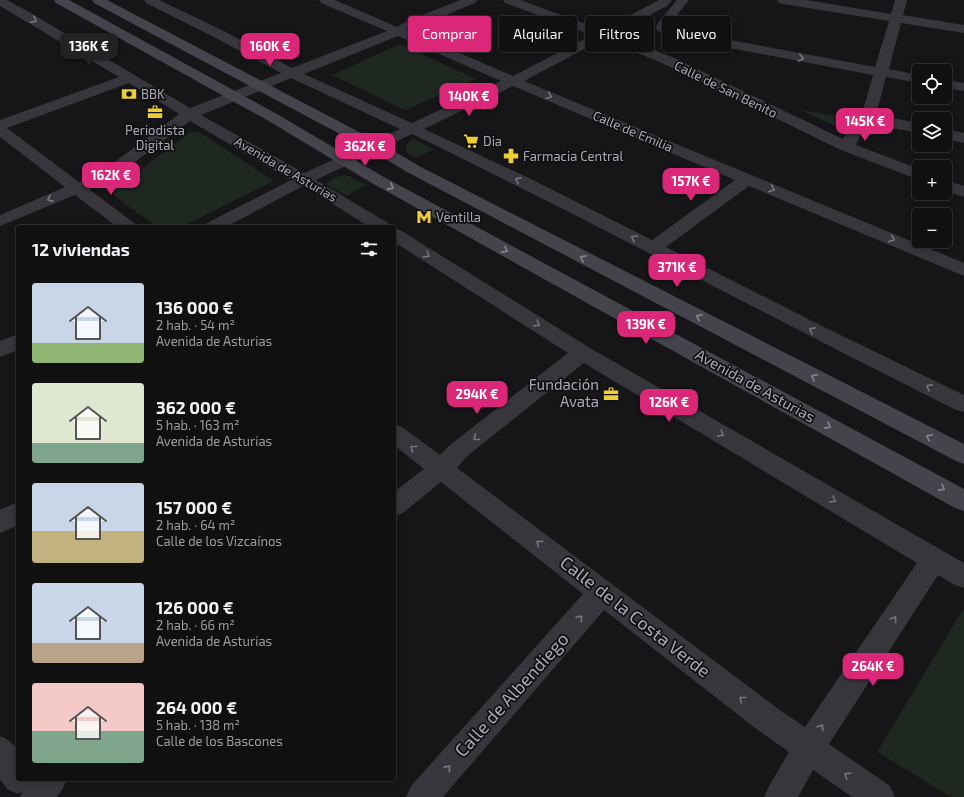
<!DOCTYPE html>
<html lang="es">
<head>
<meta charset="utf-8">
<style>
  :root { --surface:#101011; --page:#19191a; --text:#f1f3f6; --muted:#9c9d9f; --line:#303031; --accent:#db2777 }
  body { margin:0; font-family:"Exo 2",sans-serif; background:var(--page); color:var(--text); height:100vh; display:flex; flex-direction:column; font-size:15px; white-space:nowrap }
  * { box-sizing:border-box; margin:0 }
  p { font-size:13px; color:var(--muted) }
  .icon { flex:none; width:22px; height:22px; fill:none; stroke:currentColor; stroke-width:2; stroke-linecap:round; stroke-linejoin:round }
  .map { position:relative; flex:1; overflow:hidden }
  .drawer { position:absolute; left:16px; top:225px; width:380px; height:556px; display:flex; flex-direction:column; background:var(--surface); border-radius:4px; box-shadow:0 2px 10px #0003,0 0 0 1px var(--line) }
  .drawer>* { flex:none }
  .hud { position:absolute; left:408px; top:16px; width:380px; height:36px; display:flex; gap:8px }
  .controls { position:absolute; left:912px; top:64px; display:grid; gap:8px }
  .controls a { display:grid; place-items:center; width:40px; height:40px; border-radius:4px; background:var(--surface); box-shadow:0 2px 10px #0003,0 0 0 1px var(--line); font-size:20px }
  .price { position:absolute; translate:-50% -34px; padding:0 9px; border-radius:8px; background:var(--accent); color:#fff; font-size:13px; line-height:26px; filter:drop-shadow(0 1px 2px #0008) }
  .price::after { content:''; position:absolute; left:50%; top:24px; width:12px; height:9px; margin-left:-6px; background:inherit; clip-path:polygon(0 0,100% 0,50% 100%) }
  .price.selected { background:#222; color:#fff }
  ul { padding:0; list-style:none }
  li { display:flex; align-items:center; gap:12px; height:100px; padding:0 16px }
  li span { display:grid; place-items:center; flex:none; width:112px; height:80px; border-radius:4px; color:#555 }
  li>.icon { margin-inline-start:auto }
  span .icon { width:48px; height:48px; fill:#fffc; stroke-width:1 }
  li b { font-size:17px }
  h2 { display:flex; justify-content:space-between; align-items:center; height:48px; padding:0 16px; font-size:17px }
  .tag { padding:0 14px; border-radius:4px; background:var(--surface); box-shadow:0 2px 10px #0003,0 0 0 1px var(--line); font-size:14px; line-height:36px }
  .tag.selected { background:var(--accent); color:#fff }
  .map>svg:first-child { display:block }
</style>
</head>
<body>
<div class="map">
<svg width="964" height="797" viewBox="0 0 964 797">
  <rect width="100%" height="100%" fill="#161517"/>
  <path fill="#1f2721" d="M400,44L476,79L405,110L332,75Z
    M801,110L843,117L839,128Z
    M190,132H199L274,181L181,227H157L113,195L122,184Z
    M413,139L434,149L416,158L406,152V145Z
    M344,175L349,176L366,185L347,196L325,184L334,178Z
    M962,611H964V797H951L877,752Z"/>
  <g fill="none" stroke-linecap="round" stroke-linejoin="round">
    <path fill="#36363c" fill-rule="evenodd" d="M0,0H7L29,12L190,108L281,73L212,36L146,3L144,0H159L222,30L292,68L387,31L321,3L319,0H335L397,27L407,21L460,0H477L475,3L408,31L513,76L592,35L505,3L503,0H520L602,30L659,0H672L667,6L613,34L672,57L843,139L855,116L862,114L873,75L672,37L658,31L656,28L657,24L677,0H689L673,20L669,27L676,30L875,67L889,21L783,4L779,3L777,0H806L891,14L895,0H907L903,15L964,25V33L901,23L889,69L919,75V83L886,77L876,115L919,123V133L866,123L856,145L919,169V180L841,150L662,63L603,39L524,81L964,263V276L749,186L666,247L822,326L964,395V412L956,410C774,319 595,223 412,134L316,180L388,223L391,227H370L303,186L226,227H204L207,223L291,180L190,121L112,179L89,189L134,223L137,227H117L75,195L0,226V215L65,187L0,137V120L119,77L0,6ZM398,36L501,81L412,123L304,74ZM291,78L400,129L304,173L201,115ZM129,83L179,114L100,173L79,182L7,128ZM513,86L735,180L652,240L529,178L424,129Z
      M945,80L964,83V91L945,88Z
      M945,129L964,133V143L945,139Z
      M945,180L964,186V197L945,191Z
      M394,229L400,230L590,348L964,563V588L955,585L938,575L829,744L890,786L895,797H852L813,770L798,797H764L769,786L789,752L755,728L604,610L443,797H406L411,786L583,594L441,482L403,513L394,516V492L424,469L394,445V424L402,427L440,455L450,445L568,353L394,242ZM584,363L917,563L805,727L777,708L457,468L466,457Z
      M18,334V350L0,357V341Z
      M18,502V525L0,533V510Z
      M0,736C23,745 18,758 18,779H67L62,790L57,797H20L22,792L18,794L7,789L0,779Z"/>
    <path fill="#44454c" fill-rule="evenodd" d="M54,0H69L277,114L382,176L964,489V511L955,508L370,182L267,120L56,3Z
      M92,0H107L382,144L419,166L964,444V464L956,461L407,172L370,150L94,3Z"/>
  </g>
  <defs><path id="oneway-chevron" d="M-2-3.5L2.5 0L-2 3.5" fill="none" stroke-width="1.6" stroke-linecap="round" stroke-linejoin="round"/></defs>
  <g stroke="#757680">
    <use href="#oneway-chevron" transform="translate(34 20) rotate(29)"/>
    <use href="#oneway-chevron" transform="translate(801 58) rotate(11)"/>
    <use href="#oneway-chevron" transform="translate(549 96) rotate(23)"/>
    <use href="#oneway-chevron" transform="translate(518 180) rotate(-154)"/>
    <use href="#oneway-chevron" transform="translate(772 189) rotate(23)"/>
    <use href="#oneway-chevron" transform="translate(50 199) rotate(156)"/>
    <use href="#oneway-chevron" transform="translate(634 238) rotate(-152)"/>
    <use href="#oneway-chevron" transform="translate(892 239) rotate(23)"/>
    <use href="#oneway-chevron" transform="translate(427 255) rotate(32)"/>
    <use href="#oneway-chevron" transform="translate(537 324) rotate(32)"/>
    <use href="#oneway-chevron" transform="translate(812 330) rotate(-153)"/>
    <use href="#oneway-chevron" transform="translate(929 387) rotate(-154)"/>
    <use href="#oneway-chevron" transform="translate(721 434) rotate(31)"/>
    <use href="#oneway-chevron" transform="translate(476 438) rotate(142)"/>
    <use href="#oneway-chevron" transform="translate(413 448) rotate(-142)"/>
    <use href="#oneway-chevron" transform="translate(833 500) rotate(31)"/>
    <use href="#oneway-chevron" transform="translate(539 543) rotate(-143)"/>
    <use href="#oneway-chevron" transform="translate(580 618) rotate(-49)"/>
    <use href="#oneway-chevron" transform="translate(894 619) rotate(-56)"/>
    <use href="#oneway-chevron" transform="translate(742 699) rotate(-142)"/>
    <use href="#oneway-chevron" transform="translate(821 727) rotate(-58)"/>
    <use href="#oneway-chevron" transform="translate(448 768) rotate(-48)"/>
    <use href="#oneway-chevron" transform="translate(847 775) rotate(-146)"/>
  </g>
  <g stroke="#858792">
    <use href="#oneway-chevron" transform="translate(391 187) rotate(29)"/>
    <use href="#oneway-chevron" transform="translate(505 250) rotate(29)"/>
    <use href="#oneway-chevron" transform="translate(583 258) rotate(-153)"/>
    <use href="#oneway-chevron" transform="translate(699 317) rotate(-153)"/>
    <use href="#oneway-chevron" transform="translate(814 377) rotate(-153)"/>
    <use href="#oneway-chevron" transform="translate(828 426) rotate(29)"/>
    <use href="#oneway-chevron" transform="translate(929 437) rotate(-153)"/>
    <use href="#oneway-chevron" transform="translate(942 488) rotate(29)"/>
  </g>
  <defs>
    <g id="bank-bare" transform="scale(1.2)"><path d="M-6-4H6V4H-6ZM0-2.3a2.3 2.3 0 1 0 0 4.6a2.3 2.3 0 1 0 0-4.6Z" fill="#eccd38" stroke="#111012" stroke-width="2.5" paint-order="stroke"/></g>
    <g id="office-bare" transform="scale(1.2)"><path d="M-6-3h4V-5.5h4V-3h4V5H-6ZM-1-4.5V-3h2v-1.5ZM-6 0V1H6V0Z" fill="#eccd38" stroke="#111012" stroke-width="2.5" paint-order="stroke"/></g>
    <g id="supermarket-bare" transform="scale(1.2)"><path d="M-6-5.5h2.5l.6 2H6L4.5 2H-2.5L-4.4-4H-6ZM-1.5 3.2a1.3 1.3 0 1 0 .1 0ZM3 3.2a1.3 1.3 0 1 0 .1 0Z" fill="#eccd38" stroke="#111012" stroke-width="2.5" paint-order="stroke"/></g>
    <g id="pharmacy-bare" transform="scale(1.2)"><path d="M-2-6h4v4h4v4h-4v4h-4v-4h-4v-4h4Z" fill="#eccd38" stroke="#111012" stroke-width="2.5" paint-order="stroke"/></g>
    <g id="metro-bare" transform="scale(1.2)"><path d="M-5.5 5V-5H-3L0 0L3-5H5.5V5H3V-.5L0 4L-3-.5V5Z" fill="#eccd38" stroke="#111012" stroke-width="2.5" paint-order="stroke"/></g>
  </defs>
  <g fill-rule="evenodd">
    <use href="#bank-bare" x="129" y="94"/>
    <use href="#office-bare" x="155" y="112"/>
    <use href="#supermarket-bare" x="471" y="141"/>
    <use href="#pharmacy-bare" x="511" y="156"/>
    <use href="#metro-bare" x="424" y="217"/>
    <use href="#office-bare" x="611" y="394"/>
  </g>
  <g text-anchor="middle" stroke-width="3.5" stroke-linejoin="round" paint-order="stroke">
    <g font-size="13" fill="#a8aab7" stroke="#111012">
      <text transform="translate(726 89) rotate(26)" y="5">Calle de San Benito</text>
      <text transform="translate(633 131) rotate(23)" y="5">Calle de Emilia</text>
      <text transform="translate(286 169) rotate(30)" y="5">Avenida de Asturias</text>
    </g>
    <g font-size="13" fill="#a8aab7" stroke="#111012" text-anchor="start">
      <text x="141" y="99">BBK</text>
      <text x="155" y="135" text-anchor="middle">Periodista<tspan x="155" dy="15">Digital</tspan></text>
      <text x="483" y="146">Dia</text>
      <text x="523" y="161">Farmacia Central</text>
      <text x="436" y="222">Ventilla</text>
    </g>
    <g font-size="15" fill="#a8aab7" stroke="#111012" text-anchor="end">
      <text x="599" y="390">Fundación<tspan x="599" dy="17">Avata</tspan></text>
    </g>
    <g font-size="15" fill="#a8aab7" stroke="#111012">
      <text transform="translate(755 386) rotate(29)" y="5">Avenida de Asturias</text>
    </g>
    <g font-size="18" fill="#a8aab7" stroke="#111012">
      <text transform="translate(635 617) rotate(38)" y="6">Calle de la Costa Verde</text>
      <text transform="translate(512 695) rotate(-48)" y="6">Calle de Albendiego</text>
    </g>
  </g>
</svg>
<div class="controls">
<a><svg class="icon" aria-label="locate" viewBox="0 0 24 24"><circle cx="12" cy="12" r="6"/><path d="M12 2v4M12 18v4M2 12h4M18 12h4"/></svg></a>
<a><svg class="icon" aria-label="layers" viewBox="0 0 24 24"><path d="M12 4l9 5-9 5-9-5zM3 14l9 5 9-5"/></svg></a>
<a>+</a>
<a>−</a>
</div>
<b class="price selected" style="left:89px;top:67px">136K €</b>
<b class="price" style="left:270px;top:67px">160K €</b>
<b class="price" style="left:469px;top:117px">140K €</b>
<b class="price" style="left:865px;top:142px">145K €</b>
<b class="price" style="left:365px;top:167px">362K €</b>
<b class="price" style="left:111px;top:196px">162K €</b>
<b class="price" style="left:691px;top:202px">157K €</b>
<b class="price" style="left:677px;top:288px">371K €</b>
<b class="price" style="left:646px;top:345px">139K €</b>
<b class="price" style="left:477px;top:415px">294K €</b>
<b class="price" style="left:669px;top:423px">126K €</b>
<b class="price" style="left:873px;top:687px">264K €</b>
<div class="hud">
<a class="tag selected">Comprar</a>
<a class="tag">Alquilar</a>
<a class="tag">Filtros</a>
<a class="tag">Nuevo</a>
</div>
<section class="drawer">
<h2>12 viviendas<svg class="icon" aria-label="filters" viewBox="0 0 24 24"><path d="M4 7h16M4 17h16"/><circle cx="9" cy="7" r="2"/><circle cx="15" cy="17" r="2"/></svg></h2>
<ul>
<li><span style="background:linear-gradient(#c9d6e8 75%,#8fb573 0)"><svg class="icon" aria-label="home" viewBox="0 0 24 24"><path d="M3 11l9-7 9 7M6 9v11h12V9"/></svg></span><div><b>136 000 €</b><p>2 hab. · 54 m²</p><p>Avenida de Asturias</p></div></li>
<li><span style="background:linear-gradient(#dfe7d0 75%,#7fa58c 0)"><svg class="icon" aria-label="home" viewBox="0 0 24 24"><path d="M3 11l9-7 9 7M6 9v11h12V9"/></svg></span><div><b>362 000 €</b><p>5 hab. · 163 m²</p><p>Avenida de Asturias</p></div></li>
<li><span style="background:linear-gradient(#c9d6e8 60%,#c2b280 0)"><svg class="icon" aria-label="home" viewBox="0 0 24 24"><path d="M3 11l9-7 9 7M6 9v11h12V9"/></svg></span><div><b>157 000 €</b><p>2 hab. · 64 m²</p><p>Calle de los Vizcaínos</p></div></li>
<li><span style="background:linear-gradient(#c9d6e8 75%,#b9a48a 0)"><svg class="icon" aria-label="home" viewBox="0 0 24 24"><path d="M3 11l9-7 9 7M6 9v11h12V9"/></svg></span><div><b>126 000 €</b><p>2 hab. · 66 m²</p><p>Avenida de Asturias</p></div></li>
<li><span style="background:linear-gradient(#f6c9c9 60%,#7fa58c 0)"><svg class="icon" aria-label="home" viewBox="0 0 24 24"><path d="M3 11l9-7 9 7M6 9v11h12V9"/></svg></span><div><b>264 000 €</b><p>5 hab. · 138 m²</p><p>Calle de los Bascones</p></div></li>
</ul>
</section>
</div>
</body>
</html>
